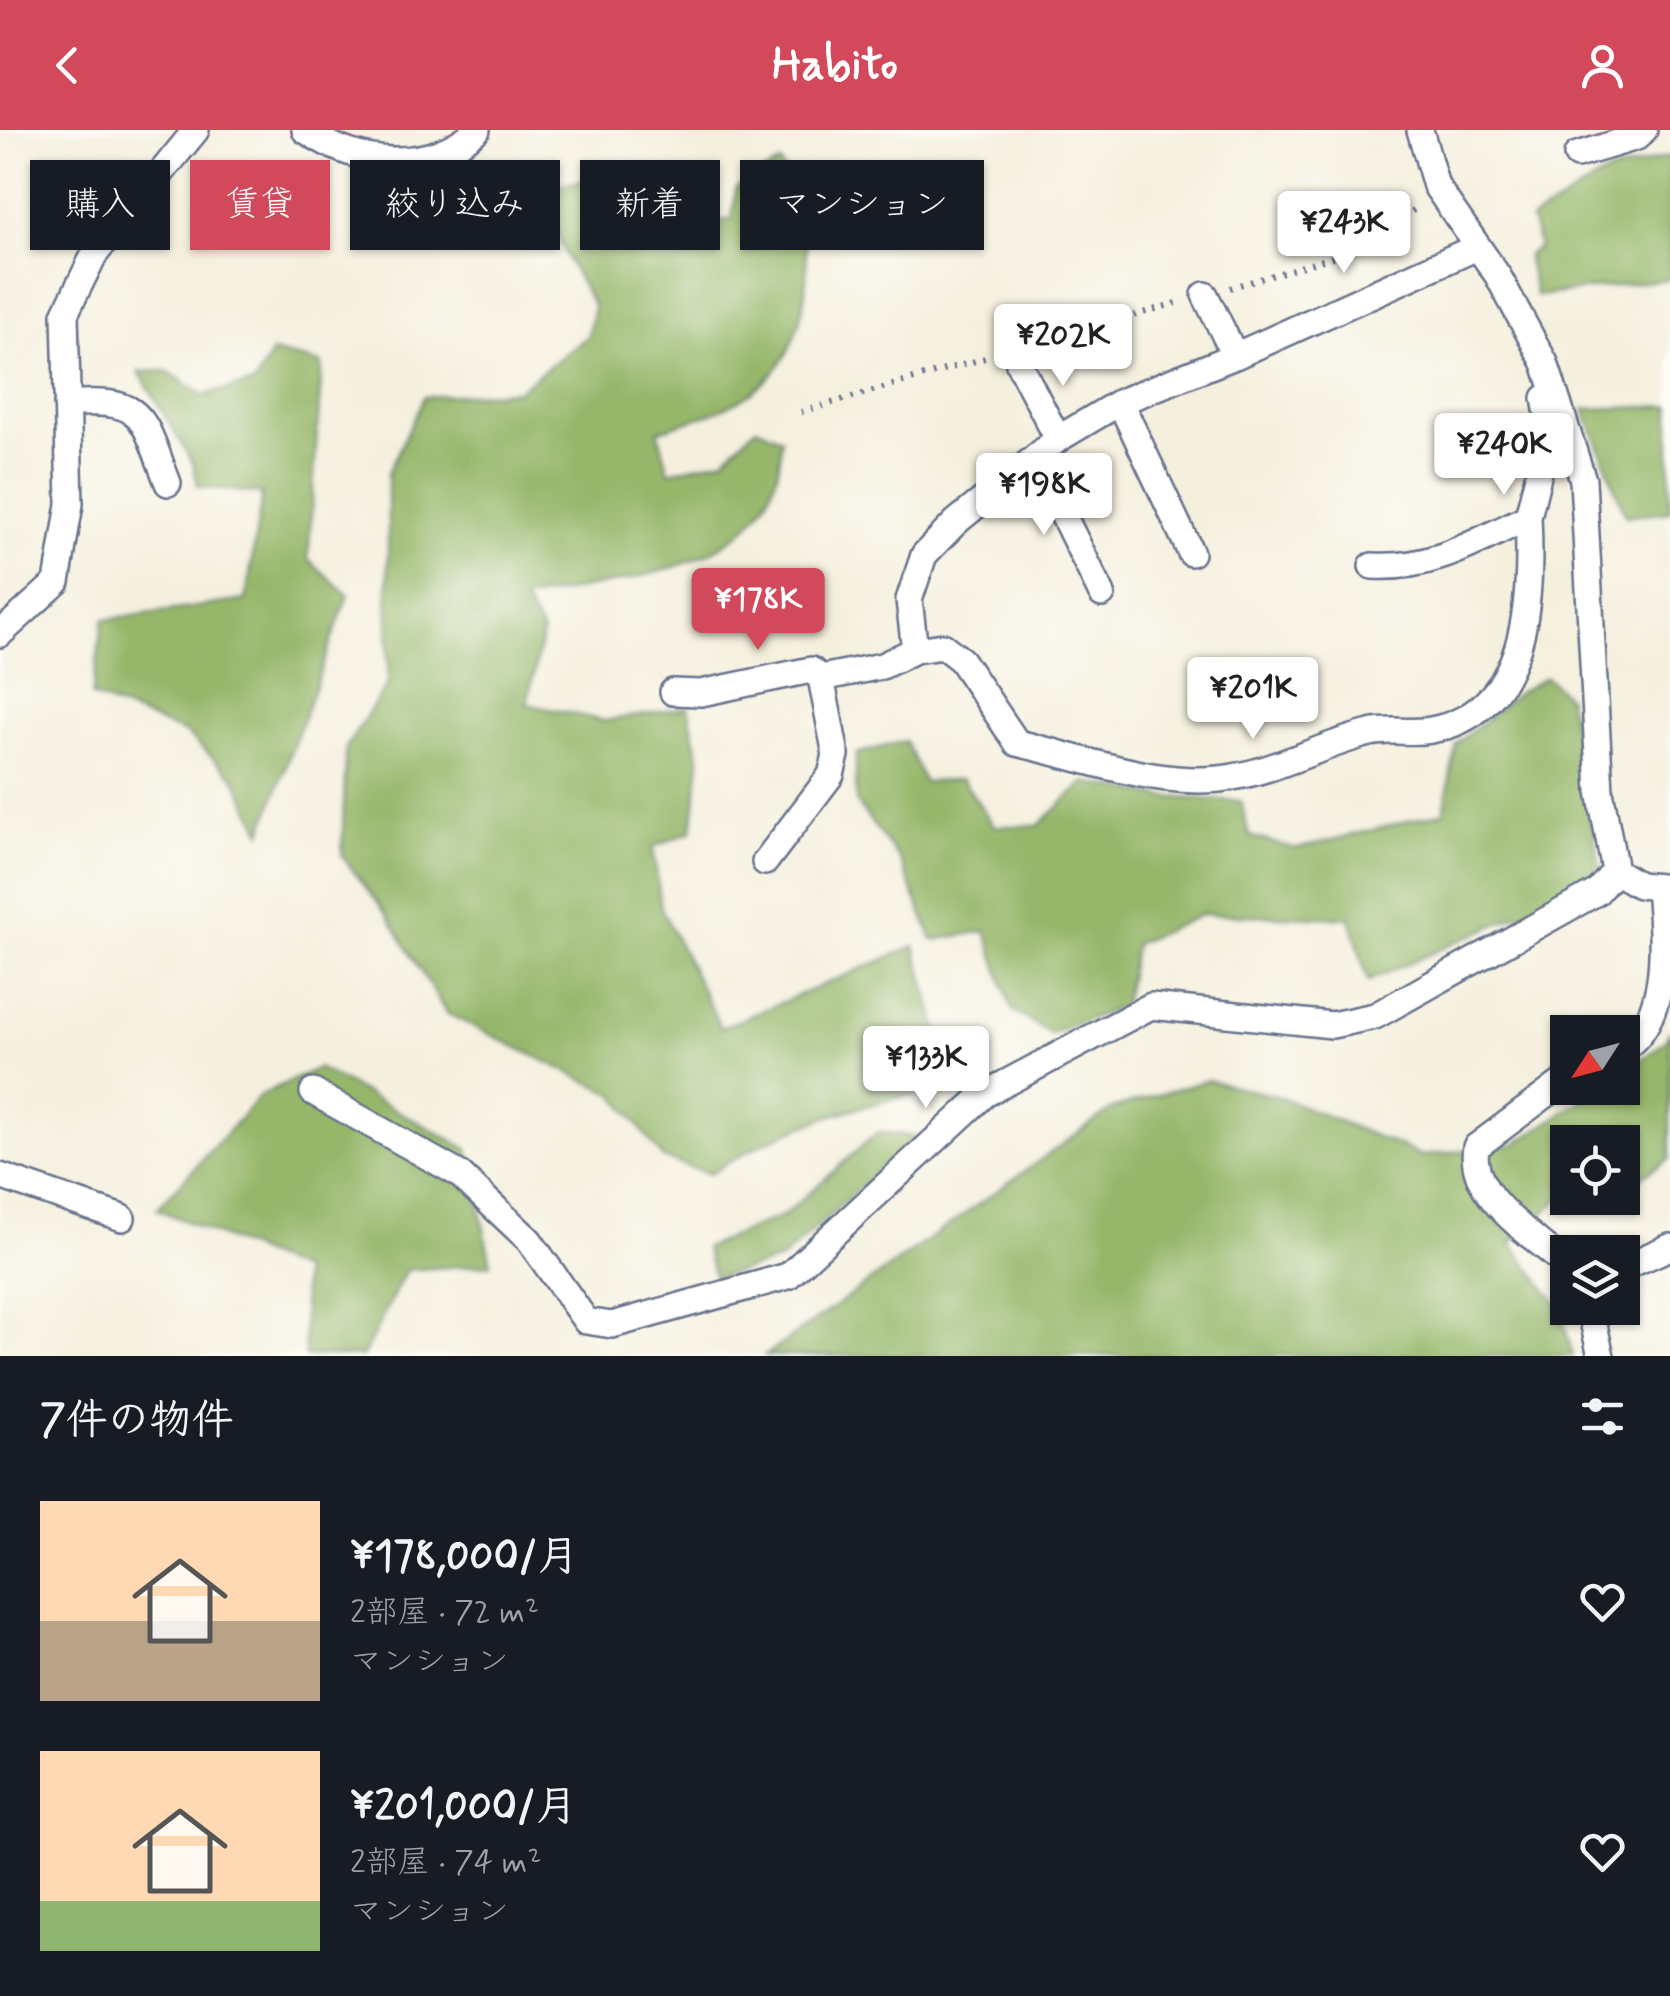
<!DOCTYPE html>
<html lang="ja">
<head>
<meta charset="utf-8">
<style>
  :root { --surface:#171b24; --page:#242831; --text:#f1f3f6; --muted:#9ea1a6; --accent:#d1495b }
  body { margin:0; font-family:Mynerve,"Klee One",sans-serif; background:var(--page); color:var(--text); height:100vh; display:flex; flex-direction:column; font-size:38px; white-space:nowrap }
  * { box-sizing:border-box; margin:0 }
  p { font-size:32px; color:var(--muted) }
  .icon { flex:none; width:55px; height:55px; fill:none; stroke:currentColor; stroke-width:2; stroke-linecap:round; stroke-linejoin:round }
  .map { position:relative; height:1226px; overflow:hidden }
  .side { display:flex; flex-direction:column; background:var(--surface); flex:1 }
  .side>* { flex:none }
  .guide { position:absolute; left:30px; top:30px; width:1000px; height:90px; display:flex; gap:20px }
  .needle { width:65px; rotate:234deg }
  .tools { position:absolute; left:1550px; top:885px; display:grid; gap:20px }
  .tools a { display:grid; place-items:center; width:90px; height:90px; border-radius:0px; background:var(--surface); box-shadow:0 2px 8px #0004; font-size:50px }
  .price { position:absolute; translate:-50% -85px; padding:0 22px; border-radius:10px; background:#fff; color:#222; font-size:32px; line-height:65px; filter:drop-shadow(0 2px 5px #0008) }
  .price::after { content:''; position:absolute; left:50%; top:60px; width:30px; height:22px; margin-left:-15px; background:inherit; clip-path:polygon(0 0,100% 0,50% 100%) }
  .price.current { background:var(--accent); color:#fff }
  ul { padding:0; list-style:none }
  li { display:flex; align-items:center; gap:30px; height:250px; padding:0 40px }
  li span { display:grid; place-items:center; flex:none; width:280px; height:200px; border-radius:0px; color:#555 }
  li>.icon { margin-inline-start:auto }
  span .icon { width:120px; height:120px; fill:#fffc; stroke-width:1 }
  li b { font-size:42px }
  h2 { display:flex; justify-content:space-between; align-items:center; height:120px; padding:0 40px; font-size:42px }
  .pill { padding:0 35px; border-radius:0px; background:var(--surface); box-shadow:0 2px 8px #0004; font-size:35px; line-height:90px }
  .pill.current { background:var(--accent); color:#fff }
  header { display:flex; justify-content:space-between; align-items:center; height:130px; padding:0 40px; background:var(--accent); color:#fff; font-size:45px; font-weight:800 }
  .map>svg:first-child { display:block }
</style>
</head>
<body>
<header><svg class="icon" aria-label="back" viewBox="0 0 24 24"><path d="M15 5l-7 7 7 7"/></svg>Habito<svg class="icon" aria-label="person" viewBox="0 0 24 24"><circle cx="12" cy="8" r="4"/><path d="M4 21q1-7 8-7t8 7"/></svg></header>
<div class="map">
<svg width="1670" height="1226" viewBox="0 0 1670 1226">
  <rect width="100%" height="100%" fill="#fdfcf7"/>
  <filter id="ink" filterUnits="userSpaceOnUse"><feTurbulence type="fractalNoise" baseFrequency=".01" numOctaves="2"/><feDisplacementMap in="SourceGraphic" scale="20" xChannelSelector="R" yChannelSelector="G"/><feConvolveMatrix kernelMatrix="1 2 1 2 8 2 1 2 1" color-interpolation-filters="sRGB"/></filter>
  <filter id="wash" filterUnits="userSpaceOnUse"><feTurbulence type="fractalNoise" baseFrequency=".0048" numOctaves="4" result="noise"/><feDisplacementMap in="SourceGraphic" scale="40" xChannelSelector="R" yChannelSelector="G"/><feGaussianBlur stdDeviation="2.25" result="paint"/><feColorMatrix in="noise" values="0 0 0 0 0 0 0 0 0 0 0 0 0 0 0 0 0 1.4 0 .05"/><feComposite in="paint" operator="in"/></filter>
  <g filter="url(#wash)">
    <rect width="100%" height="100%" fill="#f5f0de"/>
    <path fill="#96b76b" stroke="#587364" stroke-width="2.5" d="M1670,26V149L1536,166L1527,126L1539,116L1531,90L1606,44Z
      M780,33C817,92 819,205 762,254C731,281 695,288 658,301L669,342L724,329L756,297L781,308C783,443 621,448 523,470L543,502L527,574L604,591L688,577L700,632L692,701L653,717L661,778L721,898L915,816L953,956C859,975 791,991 710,1044L663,1028L615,965L446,883L390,789L342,726L346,618L388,553V343L424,267L517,261L587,207L594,177C574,140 542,98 560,55C620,41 628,57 665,100L732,89L736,58Z
      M272,222L322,234L308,429L348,465L262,702L234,647L186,603L92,566L103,490L246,470L262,364L198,356L193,333L139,242L167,241L203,265L255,253Z
      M1670,276V381L1626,386L1584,279Z
      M1546,547L1567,566L1600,735L1577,759L1368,851L1350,788L1203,784L1135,814L1123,876L1051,904L1012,880L986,801L933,810L900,730L856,672V624L905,611L924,652L962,649L994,696H1038L1085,652L1166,667L1241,671L1249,706L1296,719L1444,682L1456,614L1519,562Z
      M1670,901V1029L1641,1047L1623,1051L1622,1012H1568L1567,1062L1511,1113L1559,1176L1573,1226H765L1112,979L1207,950L1280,967L1423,1026L1515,1014L1602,958H1622L1623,944L1665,911Z
      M318,938L468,1019L491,1134L406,1140L363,1226H305L302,1141L157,1079L261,965Z
      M878,1002L915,1007L781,1130L715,1148L705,1118L784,1085Z"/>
  </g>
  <g filter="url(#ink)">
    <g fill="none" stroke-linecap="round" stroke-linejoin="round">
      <g stroke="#67738b" stroke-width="30">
        <path id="street" d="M305,0C358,36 426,44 477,0
          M1420,0L1436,56L1498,146L1545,233L1583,350L1600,661L1615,741L1639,755L1670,758
          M1577,25L1637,7L1644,0
          M1205,165L1235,226
          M1019,234L1058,309
          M1120,272L1191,423
          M67,274C146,267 142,287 168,353
          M1035,328L1102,464
          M1372,436C1431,440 1476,412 1528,387L1550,297L1545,268
          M0,504L57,452L70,374L65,184L94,125L196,0
          M915,520L909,470L924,425L956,392L1058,309L1120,272L1235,226L1477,117
          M673,562L701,563L811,540L821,548
          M765,732L831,645L836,625L821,548L882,536L915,520L943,516L961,530L1017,613C1084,628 1164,660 1233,647C1280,639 1324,614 1370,603C1390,598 1411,604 1431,600C1530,582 1532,465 1528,387
          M1622,919C1670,890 1664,809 1659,759
          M1568,948L1476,1017C1467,1066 1535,1106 1568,1137
          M313,962L459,1044L529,1110L586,1191L612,1195L788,1146L985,964L1151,876L1332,895L1375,886L1597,762L1615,741
          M0,1046L122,1088
          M1622,1138L1670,1117
          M1590,1178L1601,1226"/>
      </g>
      <path stroke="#67738b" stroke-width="6" stroke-dasharray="2.5 8" stroke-linecap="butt" d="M1230,158L1356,120L1418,77
        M1033,215L1180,172
        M801,282L992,226"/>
      <use href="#street" stroke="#fff" stroke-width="25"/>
    </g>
  </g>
</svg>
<div class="tools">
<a><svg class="needle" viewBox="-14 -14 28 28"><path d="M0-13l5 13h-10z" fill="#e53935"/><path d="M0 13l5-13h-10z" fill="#9ea1a6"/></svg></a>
<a><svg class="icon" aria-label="locate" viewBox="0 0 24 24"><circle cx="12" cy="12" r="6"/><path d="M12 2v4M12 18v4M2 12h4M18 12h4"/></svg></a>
<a><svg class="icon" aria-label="layers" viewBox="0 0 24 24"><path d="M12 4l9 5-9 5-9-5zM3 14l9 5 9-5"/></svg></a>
</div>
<b class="price" style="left:1344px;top:146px">¥243K</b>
<b class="price" style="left:1063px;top:259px">¥202K</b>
<b class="price" style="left:1504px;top:368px">¥240K</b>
<b class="price" style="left:1044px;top:408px">¥198K</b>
<b class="price current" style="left:758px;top:523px">¥178K</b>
<b class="price" style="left:1253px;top:612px">¥201K</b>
<b class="price" style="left:926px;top:981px">¥133K</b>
<div class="guide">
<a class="pill">購入</a>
<a class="pill current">賃貸</a>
<a class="pill">絞り込み</a>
<a class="pill">新着</a>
<a class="pill">マンション</a>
</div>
</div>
<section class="side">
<h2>7件の物件<svg class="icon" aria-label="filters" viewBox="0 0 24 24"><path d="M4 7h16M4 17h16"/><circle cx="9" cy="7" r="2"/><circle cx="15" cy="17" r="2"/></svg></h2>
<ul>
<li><span style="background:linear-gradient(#ffd9b3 60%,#b9a48a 0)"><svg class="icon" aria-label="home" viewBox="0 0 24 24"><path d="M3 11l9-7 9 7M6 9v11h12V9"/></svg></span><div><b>¥178,000/月</b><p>2部屋 · 72 m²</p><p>マンション</p></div><svg class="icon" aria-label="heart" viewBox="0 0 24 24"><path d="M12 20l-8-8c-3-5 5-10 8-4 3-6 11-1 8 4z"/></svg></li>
<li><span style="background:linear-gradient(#ffd9b3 75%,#8fb573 0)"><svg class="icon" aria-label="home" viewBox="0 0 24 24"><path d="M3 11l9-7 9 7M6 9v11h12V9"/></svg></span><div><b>¥201,000/月</b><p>2部屋 · 74 m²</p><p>マンション</p></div><svg class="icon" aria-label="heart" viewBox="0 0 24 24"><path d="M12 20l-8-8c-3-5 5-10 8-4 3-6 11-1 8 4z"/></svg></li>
</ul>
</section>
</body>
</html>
